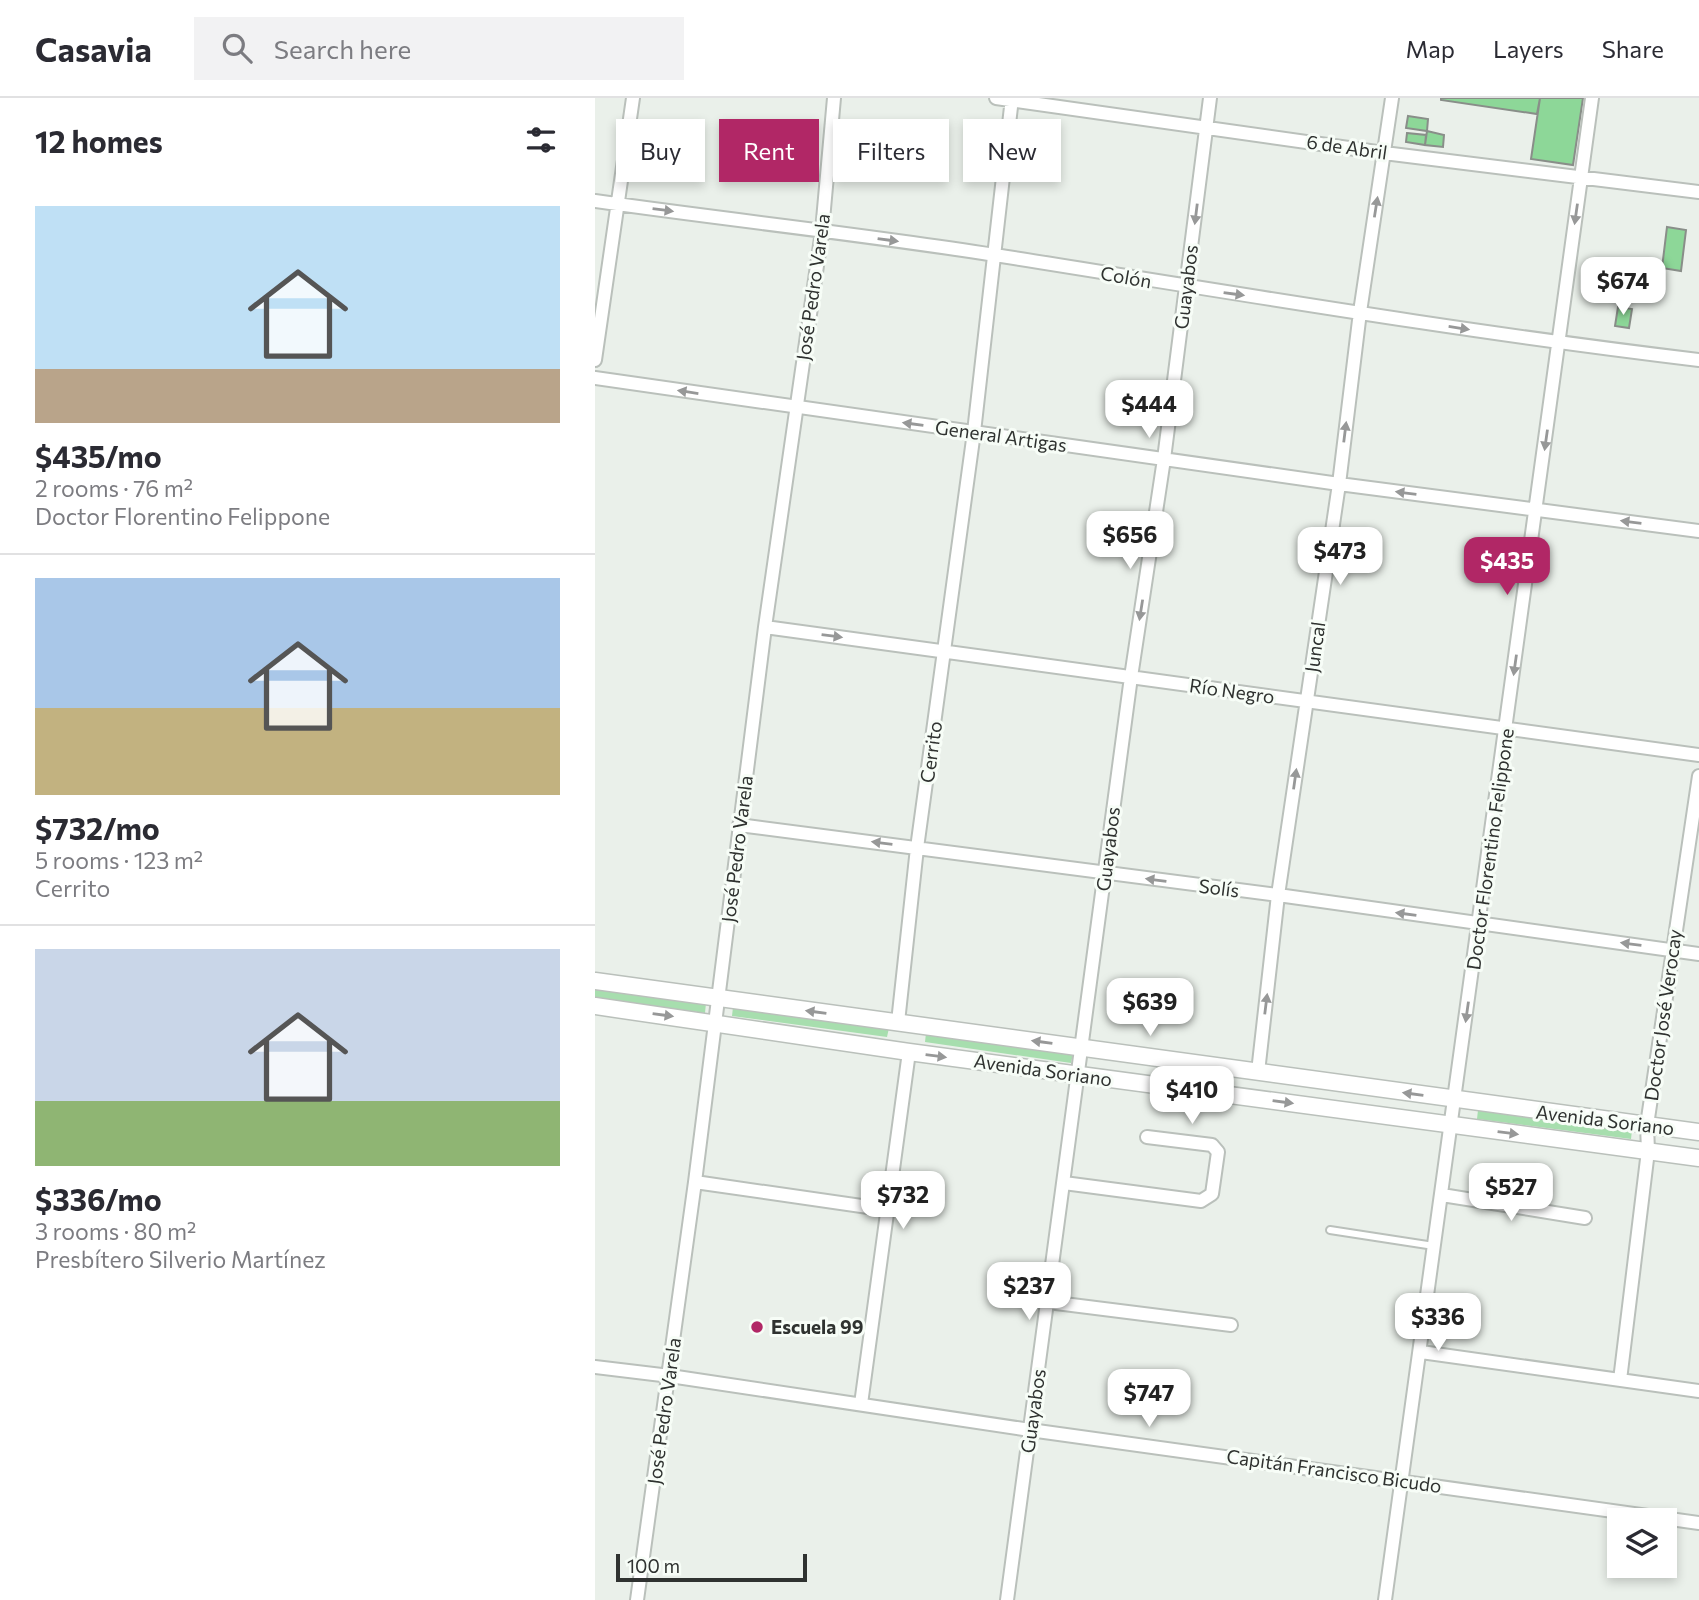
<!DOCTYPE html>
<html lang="en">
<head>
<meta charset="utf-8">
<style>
  :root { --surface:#fff; --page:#f2f2f3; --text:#2b2b33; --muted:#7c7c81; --line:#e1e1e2; --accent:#b12766 }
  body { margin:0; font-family:Commissioner,sans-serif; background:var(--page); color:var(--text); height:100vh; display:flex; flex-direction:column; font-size:26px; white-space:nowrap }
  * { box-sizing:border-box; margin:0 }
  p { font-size:23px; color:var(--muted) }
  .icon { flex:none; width:38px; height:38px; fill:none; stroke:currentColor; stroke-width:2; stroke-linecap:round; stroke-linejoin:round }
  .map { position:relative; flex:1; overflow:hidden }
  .sheet { display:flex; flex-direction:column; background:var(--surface); width:595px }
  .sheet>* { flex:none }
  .banner { position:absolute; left:21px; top:21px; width:665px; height:63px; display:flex; gap:14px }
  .fabs { position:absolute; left:1012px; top:1410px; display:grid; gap:14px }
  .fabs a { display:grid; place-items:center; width:70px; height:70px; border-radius:0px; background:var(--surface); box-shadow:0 4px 10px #0003; font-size:35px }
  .scale { position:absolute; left:21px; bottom:18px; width:191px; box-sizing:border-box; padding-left:7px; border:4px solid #2f3230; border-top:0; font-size:19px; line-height:24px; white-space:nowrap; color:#2f3230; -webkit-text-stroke:5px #f7fdf7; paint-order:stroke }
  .price { position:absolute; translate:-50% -60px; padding:0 16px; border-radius:14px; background:#fff; color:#222; font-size:23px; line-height:46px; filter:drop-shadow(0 2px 4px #0008) }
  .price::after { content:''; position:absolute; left:50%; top:42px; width:21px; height:16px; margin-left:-10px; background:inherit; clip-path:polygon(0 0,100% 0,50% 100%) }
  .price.on { background:var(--accent); color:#fff }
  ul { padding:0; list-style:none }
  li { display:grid; align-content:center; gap:14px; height:371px; padding:0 35px }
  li+li { border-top:2px solid var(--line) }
  li span { display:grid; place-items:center; height:217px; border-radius:0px; color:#555 }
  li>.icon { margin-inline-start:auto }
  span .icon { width:126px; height:126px; fill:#fffc; stroke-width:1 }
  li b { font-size:30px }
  h2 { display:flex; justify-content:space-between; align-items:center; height:84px; padding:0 35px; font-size:30px }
  .chip { padding:0 24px; border-radius:0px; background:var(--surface); box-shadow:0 4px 10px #0003; font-size:24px; line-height:63px }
  .chip.on { background:var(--accent); color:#fff }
  header { display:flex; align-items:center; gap:42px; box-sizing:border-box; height:98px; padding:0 35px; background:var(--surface); border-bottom:2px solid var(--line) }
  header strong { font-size:33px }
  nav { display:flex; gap:38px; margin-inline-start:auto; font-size:24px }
  .search { width:490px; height:63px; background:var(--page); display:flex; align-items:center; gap:18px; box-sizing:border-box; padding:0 24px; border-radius:0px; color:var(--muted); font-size:26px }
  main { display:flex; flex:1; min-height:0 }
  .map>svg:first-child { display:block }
</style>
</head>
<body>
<header>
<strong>Casavia</strong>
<div class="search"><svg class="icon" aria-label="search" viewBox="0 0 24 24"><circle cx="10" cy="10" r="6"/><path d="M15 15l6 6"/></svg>Search here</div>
<nav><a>Map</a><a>Layers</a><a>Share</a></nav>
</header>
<main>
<section class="sheet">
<h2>12 homes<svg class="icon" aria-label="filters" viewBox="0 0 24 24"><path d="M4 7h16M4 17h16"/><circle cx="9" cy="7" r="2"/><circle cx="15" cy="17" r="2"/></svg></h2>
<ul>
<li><span style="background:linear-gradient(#bfe0f5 75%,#b9a48a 0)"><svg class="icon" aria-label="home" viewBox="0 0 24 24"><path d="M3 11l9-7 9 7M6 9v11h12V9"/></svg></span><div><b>$435/mo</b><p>2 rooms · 76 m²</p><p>Doctor Florentino Felippone</p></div></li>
<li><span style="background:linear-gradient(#a9c7e8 60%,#c2b280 0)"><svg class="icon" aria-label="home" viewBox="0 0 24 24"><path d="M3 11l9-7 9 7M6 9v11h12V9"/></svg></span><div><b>$732/mo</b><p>5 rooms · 123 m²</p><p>Cerrito</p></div></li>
<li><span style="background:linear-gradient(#c9d6e8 70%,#8fb573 0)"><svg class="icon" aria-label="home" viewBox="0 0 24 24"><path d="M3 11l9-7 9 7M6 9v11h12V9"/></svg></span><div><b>$336/mo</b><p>3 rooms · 80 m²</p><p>Presbítero Silverio Martínez</p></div></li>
</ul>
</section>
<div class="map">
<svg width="1104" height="1502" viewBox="0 0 1104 1502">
  <rect width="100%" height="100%" fill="#eaf0ea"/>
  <path fill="#a7deae" d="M0,890L111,905L110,915L0,900Z
    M138,909L294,930L292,939L137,918Z
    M331,935L478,956L476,965L330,944Z
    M883,1012L1037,1032L1036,1041L882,1021Z"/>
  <path fill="#8dd798" stroke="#898e89" stroke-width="2" d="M846,0H945L942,16L846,2Z
    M945,0H988L978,67L936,61Z
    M813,18L833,21L832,33L811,30Z
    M832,33L849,37L848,49L830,47Z
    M812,35L831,37L830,47L811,44Z
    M1072,129L1091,132L1086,173L1067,170Z
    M1023,209L1037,211L1034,230L1020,228Z"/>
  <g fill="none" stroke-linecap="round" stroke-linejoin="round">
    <g stroke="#bac0bb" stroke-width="10">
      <path id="service" d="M735,1132L839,1148"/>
    </g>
    <g stroke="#bac0bb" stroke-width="16">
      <path id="minor" d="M401,0L789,55L1104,94
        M0,103C133,122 267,136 400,157C634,194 868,234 1104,262
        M0,262L38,0
        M0,280L744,386L1104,433
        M170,529L1104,657
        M144,727L683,797L1104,856
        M303,924L322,750L379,334L417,0
        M663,974L683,797L744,386L765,214L797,0
        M100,1084L294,1112
        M469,1085L606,1103L617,1096L623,1054L617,1047L552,1039
        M847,1097L990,1120
        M453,1204L636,1227
        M826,1254L1104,1293
        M0,1269L75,1278L435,1332L1104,1425
        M1025,1282L1053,1053L1052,1027L1104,678
        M266,1306L314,954
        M42,1502L100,1084L170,529L227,133L239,0
        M412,1502L536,579L569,361L615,0
        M790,1502L997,0"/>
    </g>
    <g stroke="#bac0bb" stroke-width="19">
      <path id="tertiary" d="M0,883L1104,1034
        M0,908L314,954L1104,1060"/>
    </g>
    <use href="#service" stroke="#fff" stroke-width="6"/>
    <use href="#minor" stroke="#fff" stroke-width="12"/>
    <use href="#tertiary" stroke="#fff" stroke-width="16"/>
  </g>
  <defs><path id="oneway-solid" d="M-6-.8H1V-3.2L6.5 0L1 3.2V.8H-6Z" transform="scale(1.75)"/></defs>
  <g fill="#979898">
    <use href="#oneway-solid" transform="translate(781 109) rotate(-81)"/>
    <use href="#oneway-solid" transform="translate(68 112) rotate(7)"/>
    <use href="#oneway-solid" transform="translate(601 116) rotate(97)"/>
    <use href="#oneway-solid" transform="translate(981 116) rotate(98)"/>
    <use href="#oneway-solid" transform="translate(293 142) rotate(8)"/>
    <use href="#oneway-solid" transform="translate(639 196) rotate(8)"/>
    <use href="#oneway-solid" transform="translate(864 230) rotate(9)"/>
    <use href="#oneway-solid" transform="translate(93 294) rotate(-171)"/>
    <use href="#oneway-solid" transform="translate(318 326) rotate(-172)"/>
    <use href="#oneway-solid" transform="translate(750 334) rotate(-83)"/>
    <use href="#oneway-solid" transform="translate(951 342) rotate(98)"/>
    <use href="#oneway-solid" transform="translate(811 395) rotate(-173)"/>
    <use href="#oneway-solid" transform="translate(1036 424) rotate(-173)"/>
    <use href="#oneway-solid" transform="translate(546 512) rotate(99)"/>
    <use href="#oneway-solid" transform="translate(237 538) rotate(7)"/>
    <use href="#oneway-solid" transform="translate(920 567) rotate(98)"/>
    <use href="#oneway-solid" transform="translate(700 681) rotate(-82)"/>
    <use href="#oneway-solid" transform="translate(287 745) rotate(-173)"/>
    <use href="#oneway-solid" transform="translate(561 782) rotate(-173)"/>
    <use href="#oneway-solid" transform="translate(811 816) rotate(-172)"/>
    <use href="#oneway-solid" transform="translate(1036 846) rotate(-173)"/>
    <use href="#oneway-solid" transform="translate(671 906) rotate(-83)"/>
    <use href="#oneway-solid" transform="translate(221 914) rotate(-172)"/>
    <use href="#oneway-solid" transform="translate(872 914) rotate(98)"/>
    <use href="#oneway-solid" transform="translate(68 917) rotate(8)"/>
    <use href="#oneway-solid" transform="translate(447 944) rotate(-172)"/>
    <use href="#oneway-solid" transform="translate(341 958) rotate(7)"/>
    <use href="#oneway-solid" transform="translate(818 996) rotate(-172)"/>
    <use href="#oneway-solid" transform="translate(688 1004) rotate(8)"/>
    <use href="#oneway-solid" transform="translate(913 1035) rotate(7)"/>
  </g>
  <circle fill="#b12766" stroke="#f7fdf7" stroke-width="2.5" cx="162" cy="1229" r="7"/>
  <g text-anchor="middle" stroke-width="6" stroke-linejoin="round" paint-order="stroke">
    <g font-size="19" fill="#2f3230" stroke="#f7fdf7">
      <text transform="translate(752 49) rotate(8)" y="7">6 de Abril</text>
      <text transform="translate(531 179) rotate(10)" y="7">Colón</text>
      <text transform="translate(218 189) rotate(-82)" y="7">José Pedro Varela</text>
      <text transform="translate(591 189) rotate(-83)" y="7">Guayabos</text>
      <text transform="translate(406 338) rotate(8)" y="7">General Artigas</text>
      <text transform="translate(720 549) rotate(-82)" y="7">Juncal</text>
      <text transform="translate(637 593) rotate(8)" y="7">Río Negro</text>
      <text transform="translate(336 654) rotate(-82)" y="7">Cerrito</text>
      <text transform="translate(142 751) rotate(-83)" y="7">José Pedro Varela</text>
      <text transform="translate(513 751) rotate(-83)" y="7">Guayabos</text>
      <text transform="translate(895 751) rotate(-82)" y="7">Doctor Florentino Felippone</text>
      <text transform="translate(624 790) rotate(7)" y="7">Solís</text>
      <text transform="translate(1068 917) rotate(-82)" y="7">Doctor José Verocay</text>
      <text transform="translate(448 972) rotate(8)" y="7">Avenida Soriano</text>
      <text transform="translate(1010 1022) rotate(7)" y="7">Avenida Soriano</text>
      <text transform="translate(69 1313) rotate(-82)" y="7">José Pedro Varela</text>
      <text transform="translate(438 1313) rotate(-82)" y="7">Guayabos</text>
      <text transform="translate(739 1373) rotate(8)" y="7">Capitán Francisco Bicudo</text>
    </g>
    <g font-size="19" font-weight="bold" fill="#2f3230" stroke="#f7fdf7" text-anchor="start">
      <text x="176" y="1236">Escuela 99</text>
    </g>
  </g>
</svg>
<div class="fabs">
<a><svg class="icon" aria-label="layers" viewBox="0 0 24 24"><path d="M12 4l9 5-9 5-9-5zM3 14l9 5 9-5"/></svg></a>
</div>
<div class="scale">100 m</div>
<b class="price" style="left:1028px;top:219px">$674</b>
<b class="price" style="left:554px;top:342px">$444</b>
<b class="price" style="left:535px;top:473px">$656</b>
<b class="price" style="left:745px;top:489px">$473</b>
<b class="price on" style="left:912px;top:499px">$435</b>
<b class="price" style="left:555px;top:940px">$639</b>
<b class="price" style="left:597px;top:1028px">$410</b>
<b class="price" style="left:916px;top:1125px">$527</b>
<b class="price" style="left:308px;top:1133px">$732</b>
<b class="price" style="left:434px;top:1224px">$237</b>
<b class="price" style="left:843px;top:1255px">$336</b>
<b class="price" style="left:554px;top:1331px">$747</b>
<div class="banner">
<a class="chip">Buy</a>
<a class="chip on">Rent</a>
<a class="chip">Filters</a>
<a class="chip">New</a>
</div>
</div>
</main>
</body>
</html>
